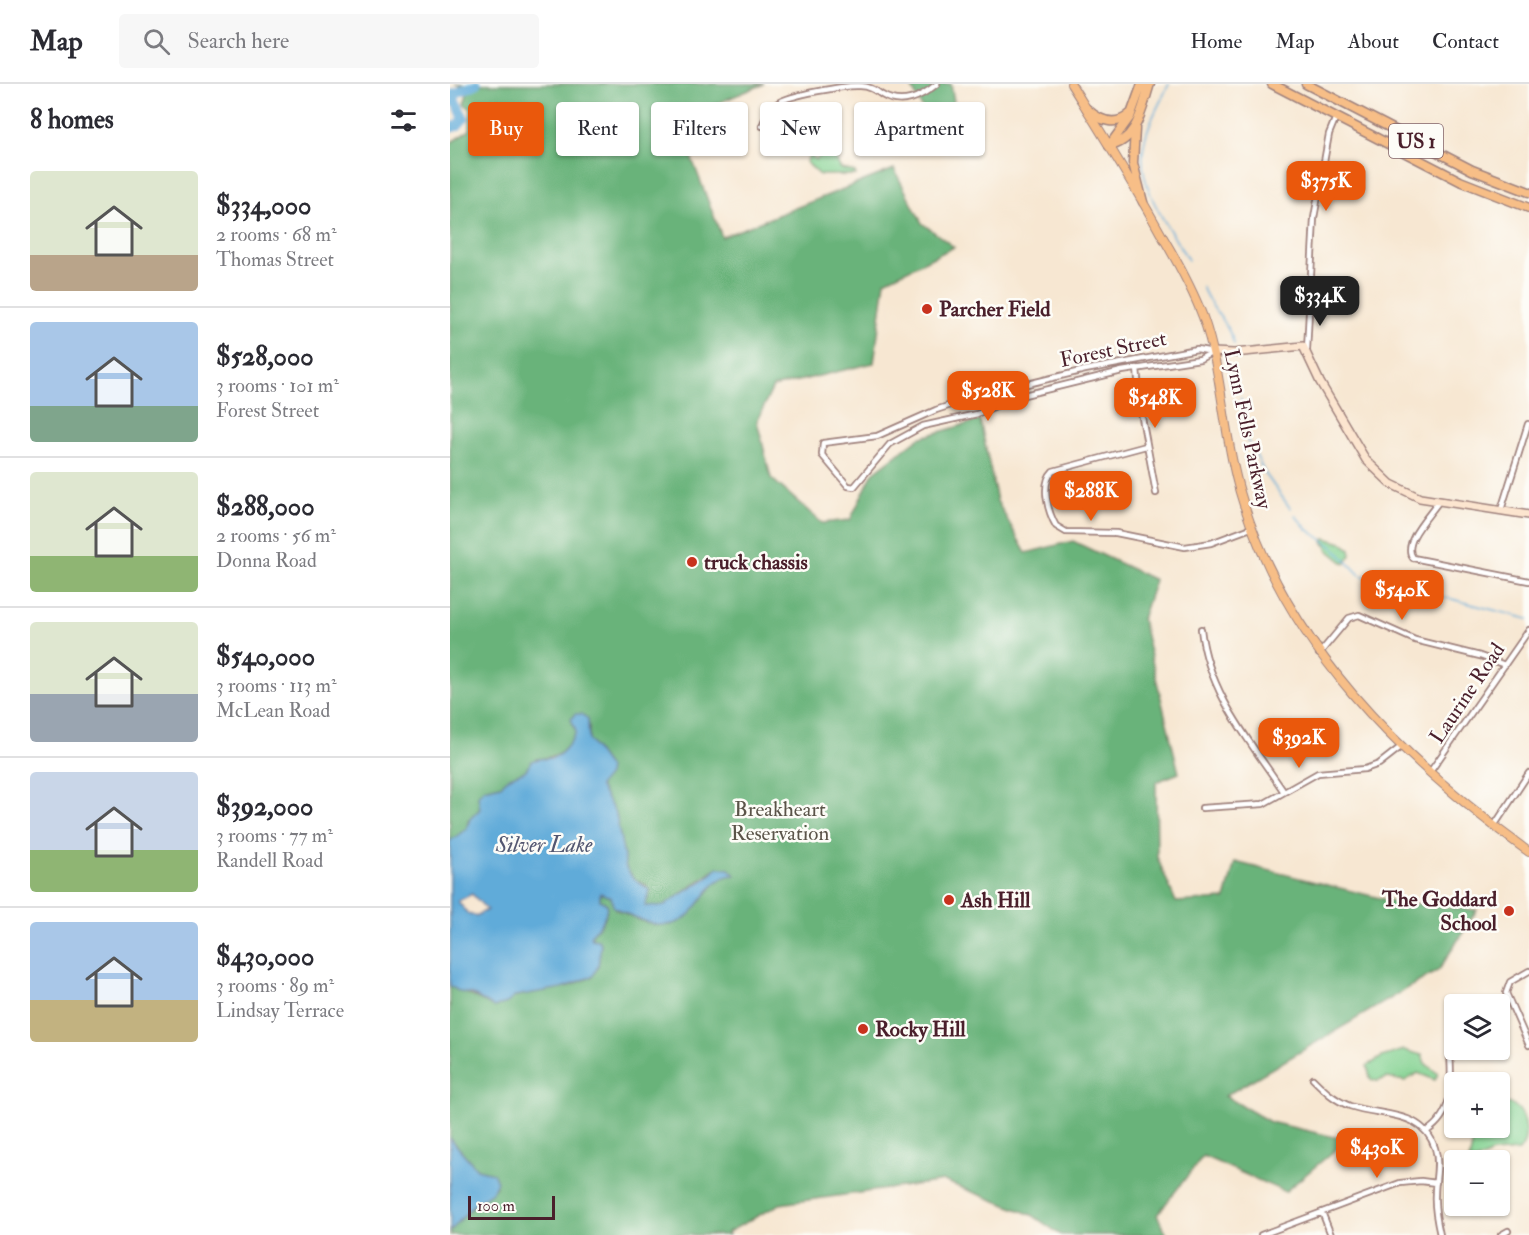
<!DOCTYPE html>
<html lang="en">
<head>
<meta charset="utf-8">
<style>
  :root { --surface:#fff; --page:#f7f7f7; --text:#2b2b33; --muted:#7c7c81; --line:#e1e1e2; --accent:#ea580c }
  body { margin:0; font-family:"IM FELL Double Pica",serif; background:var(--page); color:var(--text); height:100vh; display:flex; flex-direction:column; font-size:22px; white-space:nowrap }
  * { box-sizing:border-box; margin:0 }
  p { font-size:20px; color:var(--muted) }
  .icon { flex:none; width:33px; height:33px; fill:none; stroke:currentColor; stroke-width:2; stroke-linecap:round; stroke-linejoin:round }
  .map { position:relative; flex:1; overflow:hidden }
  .panel { display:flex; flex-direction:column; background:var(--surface); width:450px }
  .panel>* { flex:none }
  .guide { position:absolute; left:18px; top:18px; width:570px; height:54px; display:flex; gap:12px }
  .tools { position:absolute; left:994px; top:910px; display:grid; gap:12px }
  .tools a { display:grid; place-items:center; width:66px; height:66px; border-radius:6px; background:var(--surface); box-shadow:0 2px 4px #0004; font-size:30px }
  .scale { position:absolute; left:18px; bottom:15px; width:87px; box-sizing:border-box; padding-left:6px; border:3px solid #4a1f2b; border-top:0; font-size:16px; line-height:21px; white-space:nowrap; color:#4a1f2b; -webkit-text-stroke:4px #fdfcf7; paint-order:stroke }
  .price { position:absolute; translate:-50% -51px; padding:0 14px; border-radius:12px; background:var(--accent); color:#fff; font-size:20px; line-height:39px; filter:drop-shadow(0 2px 3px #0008) }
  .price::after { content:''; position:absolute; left:50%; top:36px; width:18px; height:14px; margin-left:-9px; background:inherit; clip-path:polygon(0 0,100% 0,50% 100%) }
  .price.active { background:#222; color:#fff }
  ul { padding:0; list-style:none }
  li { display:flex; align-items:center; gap:18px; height:150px; padding:0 30px }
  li+li { border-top:2px solid var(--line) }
  li span { display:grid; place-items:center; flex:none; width:168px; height:120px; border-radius:6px; color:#555 }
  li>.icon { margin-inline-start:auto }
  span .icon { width:72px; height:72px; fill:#fffc; stroke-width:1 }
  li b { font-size:26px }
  h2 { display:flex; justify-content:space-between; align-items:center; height:72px; padding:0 30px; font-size:26px }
  .pill { padding:0 21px; border-radius:6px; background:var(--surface); box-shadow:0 2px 4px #0004; font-size:21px; line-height:54px }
  .pill.active { background:var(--accent); color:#fff }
  header { display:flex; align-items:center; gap:36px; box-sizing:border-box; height:84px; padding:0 30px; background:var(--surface); border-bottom:2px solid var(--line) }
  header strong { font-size:28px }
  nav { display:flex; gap:33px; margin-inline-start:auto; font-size:21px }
  .search { width:420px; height:54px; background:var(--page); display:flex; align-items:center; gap:15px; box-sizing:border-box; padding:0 21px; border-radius:6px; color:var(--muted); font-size:22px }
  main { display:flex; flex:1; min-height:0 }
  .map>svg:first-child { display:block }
</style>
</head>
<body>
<header>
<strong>Map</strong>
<div class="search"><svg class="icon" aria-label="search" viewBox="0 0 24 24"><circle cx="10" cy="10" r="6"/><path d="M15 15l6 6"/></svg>Search here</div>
<nav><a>Home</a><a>Map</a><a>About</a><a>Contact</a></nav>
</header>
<main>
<section class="panel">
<h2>8 homes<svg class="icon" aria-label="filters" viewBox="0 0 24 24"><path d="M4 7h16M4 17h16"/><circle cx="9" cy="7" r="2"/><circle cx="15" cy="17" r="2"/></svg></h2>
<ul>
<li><span style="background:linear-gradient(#dfe7d0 70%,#b9a48a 0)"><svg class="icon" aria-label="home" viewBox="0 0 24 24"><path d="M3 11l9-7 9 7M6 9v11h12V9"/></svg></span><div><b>$334,000</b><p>2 rooms · 68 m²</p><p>Thomas Street</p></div></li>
<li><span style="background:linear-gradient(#a9c7e8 70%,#7fa58c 0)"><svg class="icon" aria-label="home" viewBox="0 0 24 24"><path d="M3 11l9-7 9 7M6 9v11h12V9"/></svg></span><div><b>$528,000</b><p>3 rooms · 101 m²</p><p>Forest Street</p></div></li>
<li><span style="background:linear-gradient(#dfe7d0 70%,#8fb573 0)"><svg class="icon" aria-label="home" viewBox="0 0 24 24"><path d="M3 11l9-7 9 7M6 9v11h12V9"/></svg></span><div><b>$288,000</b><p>2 rooms · 56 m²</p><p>Donna Road</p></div></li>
<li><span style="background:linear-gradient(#dfe7d0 60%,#9aa5b1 0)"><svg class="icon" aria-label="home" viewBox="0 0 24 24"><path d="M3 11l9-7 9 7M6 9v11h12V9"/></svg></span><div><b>$540,000</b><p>3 rooms · 113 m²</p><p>McLean Road</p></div></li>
<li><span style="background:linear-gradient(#c9d6e8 65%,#8fb573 0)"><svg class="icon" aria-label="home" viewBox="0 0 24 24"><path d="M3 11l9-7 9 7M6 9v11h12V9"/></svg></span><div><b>$392,000</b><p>3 rooms · 77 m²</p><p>Randell Road</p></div></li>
<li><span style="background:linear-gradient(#a9c7e8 65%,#c2b280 0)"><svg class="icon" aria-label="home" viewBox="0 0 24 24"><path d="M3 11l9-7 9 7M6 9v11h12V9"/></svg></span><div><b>$430,000</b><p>3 rooms · 89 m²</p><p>Lindsay Terrace</p></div></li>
</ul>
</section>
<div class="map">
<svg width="1079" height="1151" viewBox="0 0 1079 1151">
  <rect width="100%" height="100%" fill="#fdfcf7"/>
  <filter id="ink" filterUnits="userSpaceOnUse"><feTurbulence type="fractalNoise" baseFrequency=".0167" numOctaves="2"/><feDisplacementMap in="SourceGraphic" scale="12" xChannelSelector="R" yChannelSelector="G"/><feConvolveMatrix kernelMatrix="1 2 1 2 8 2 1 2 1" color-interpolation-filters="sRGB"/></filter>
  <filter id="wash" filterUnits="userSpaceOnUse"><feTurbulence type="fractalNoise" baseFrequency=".008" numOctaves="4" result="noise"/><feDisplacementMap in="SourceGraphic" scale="24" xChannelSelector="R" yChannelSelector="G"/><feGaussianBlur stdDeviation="1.35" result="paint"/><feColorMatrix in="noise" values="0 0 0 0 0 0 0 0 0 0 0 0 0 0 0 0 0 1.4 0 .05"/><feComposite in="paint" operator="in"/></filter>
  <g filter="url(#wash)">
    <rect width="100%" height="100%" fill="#f7e7d2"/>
    <path fill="#82d190" stroke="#66785e" stroke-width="1.5" d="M383,70L391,85L405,88L406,91H370L356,78L360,71L366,76L371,71Z
      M875,454L892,459L900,465L901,471L895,480L879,467L873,457Z
      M954,966L972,971L975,979L988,990L985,996L968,989L955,997L937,994L928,997L921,996L917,982L932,973Z
      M1050,1018C1055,1019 1061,1019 1065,1022C1078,1031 1079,1056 1069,1067L1042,1069L1026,1077H1019L1023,1057L1018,1046L1050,1044Z"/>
    <path fill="#69b37a" stroke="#5a6952" stroke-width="1.5" d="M5,0H314L227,36L272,153L444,85L472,139L504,163L435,197L424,279L323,303L307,337L321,394L372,439L400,436L423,389L469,354L530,336L547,417L576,469L623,457L705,496L692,535L729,689L706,698L707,773L726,818L775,815L785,778L942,817L1027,826L989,886L775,1012L820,1038L897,1056L835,1108L753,1072L707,1131L717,1151H611L582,1131L494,1097L330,1120L278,1148L279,1151H0C4,1133 34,1117 46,1103L43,1089L27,1085L0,1054V902L46,923L66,912L119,902L142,893L148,882L151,860L142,855L141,851C151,841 157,836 157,820L150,816V809L161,813L165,825C180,831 194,840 210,841C249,844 253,792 284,791L279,785L268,784L213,822H195L200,808L196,801L184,795L176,784L166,730L149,702L159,684L139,656V642L125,630L121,635L126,648C118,667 106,674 86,675L75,687L58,695L51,701L34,705L28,711L30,725L18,737L17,745L0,757V59L20,46L21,25L14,20L19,3Z
      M460,0H501L504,17L483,45Z"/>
    <path fill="#61abd9" stroke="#566582" stroke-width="1.5" fill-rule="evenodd" d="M125,630H132L138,635L139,656L159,684L158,691L149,702L166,730L176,784L184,795L200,806L195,822H213L257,794L268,784L279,785L285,791C247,791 251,862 189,835C180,831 171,828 163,822L161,813L150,809V816L157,820C156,836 151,840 141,851L142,855L148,856L151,860L148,882L143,892L112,904L66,912L57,919L44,923L22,910L10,908L0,902V757L16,745L20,735L30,725L28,711L34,705L51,701L60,693L75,687L82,677C89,674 95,675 102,674C112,672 122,657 126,648L121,635ZM22,810L37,826L26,832L18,830L8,817Z
      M0,1054L27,1085L43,1089L47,1098L42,1108L23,1121L0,1148Z"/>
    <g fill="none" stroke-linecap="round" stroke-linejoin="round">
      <path stroke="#61abd9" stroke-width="1.5" d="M719,0C710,19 698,39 694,60C685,102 719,143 738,176
        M752,202C759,224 779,238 784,260
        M791,314L795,354L802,363L814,388L840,424
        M845,431L857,445L883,463L910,491L1078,535"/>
      <path stroke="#61abd9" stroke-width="10" d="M0,44L7,42L14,34L2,11L26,0"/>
    </g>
  </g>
  <g filter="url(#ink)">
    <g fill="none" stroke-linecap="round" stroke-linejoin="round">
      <g stroke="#a0837e" stroke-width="8">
        <path id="street" d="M312,42C315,34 321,24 328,19C339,11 396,1 410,2C419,2 425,6 432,11C452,23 471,13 487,0
          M747,265L763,268L750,275L672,287L566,313L527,330L473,342L440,360L404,403L398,402L372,371L373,359L427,352L486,326L528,312L635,286Z
          M857,266L864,134L879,50L886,33
          M687,284L691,328L706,409
          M696,362L603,387C590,400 598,428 606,442L616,448L666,449L735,463L761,459L801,444
          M989,417C980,431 951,459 963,474L1079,497
          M1051,426L1078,340
          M751,545C758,608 799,656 834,708
          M869,570L899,534L909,531L965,556L1030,572L1055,581
          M980,688L1079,546
          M752,724L813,720L868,689L915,685L929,680L952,662
          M1044,742L1079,689
          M1079,887L1060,898L1056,909L1079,961
          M863,995C875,1007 884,1016 900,1022C932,1033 972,1025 985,1064C990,1079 985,1095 985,1110C984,1124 987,1138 990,1151
          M977,1047C1006,1028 1001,996 1000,966
          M872,1128L881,1151
          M811,1151L950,1099L971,1097L986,1099
          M1051,1151L1058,1147"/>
      </g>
      <g stroke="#a0837e" stroke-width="10">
        <path id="secondary" d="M763,268L784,269L853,262L870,298L916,376L941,400L970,414L1079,431"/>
      </g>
      <g stroke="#a0837e" stroke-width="10">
        <path id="primary" d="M621,0C652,50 683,99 711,150C727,177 742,204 753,233C773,289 773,351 790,408C835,562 952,676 1079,768"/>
      </g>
      <g stroke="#a0837e" stroke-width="11">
        <path id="highway" d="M822,0L1010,97L1079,124
          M856,0L1022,86L1079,108
          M637,25C650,37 666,43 680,30
          M685,45L683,79L693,118
          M659,62C688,57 692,23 700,0
          M659,62L680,33L692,0"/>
      </g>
      <use href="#street" stroke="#fff" stroke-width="4.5"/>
      <use href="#secondary" stroke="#fce5cf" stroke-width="7"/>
      <use href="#primary" stroke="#f7be87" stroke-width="8"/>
      <use href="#highway" stroke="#f7be87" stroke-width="8"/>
    </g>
  </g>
  <g fill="#c8321e" stroke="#fdfcf7" stroke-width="2">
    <circle cx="477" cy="225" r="6"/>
    <circle cx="242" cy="478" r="6"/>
    <circle cx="499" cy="816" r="6"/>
    <circle cx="1059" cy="827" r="6"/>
    <circle cx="413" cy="945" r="6"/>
  </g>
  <g text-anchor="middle" stroke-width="5" stroke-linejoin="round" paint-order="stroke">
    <rect fill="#fdfcf7" stroke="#806168" stroke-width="1.5" x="939" y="40" width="54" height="34" rx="4.5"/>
    <g font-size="20" font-weight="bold" fill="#4a1f2b">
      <text x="966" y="64">US 1</text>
    </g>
    <g font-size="21" font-weight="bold" fill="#4a1f2b" stroke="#fdfcf7" text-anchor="start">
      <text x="489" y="232">Parcher Field</text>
      <text x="254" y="485">truck chassis</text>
      <text x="1047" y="822" text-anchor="end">The Goddard<tspan x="1047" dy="24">School</tspan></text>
      <text x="511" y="823">Ash Hill</text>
      <text x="425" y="952">Rocky Hill</text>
    </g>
    <g font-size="21" fill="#4a1f2b" stroke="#fdfcf7">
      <text transform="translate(663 265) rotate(-12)" y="7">Forest Street</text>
      <text transform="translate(798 345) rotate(78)" y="7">Lynn Fells Parkway</text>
      <text transform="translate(1017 609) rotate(-56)" y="7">Laurine Road</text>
    </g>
    <g font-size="21" fill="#5b5449" stroke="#fdfcf7">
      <text x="330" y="732">Breakheart<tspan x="330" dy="24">Reservation</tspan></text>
    </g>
    <g font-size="22" font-style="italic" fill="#535771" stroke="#fdfcf7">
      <text x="94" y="768">Silver Lake</text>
    </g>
  </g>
</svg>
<div class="tools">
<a><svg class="icon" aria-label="layers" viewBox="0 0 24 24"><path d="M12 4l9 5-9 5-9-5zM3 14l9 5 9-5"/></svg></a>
<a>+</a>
<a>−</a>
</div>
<div class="scale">100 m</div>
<b class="price" style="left:876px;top:128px">$375K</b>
<b class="price active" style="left:870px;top:243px">$334K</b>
<b class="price" style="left:538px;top:338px">$528K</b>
<b class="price" style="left:705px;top:345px">$548K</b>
<b class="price" style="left:641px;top:438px">$288K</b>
<b class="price" style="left:952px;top:537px">$540K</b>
<b class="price" style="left:849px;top:685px">$392K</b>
<b class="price" style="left:927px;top:1095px">$430K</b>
<div class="guide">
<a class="pill active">Buy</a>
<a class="pill">Rent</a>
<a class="pill">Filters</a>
<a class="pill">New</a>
<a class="pill">Apartment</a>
</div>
</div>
</main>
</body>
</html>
